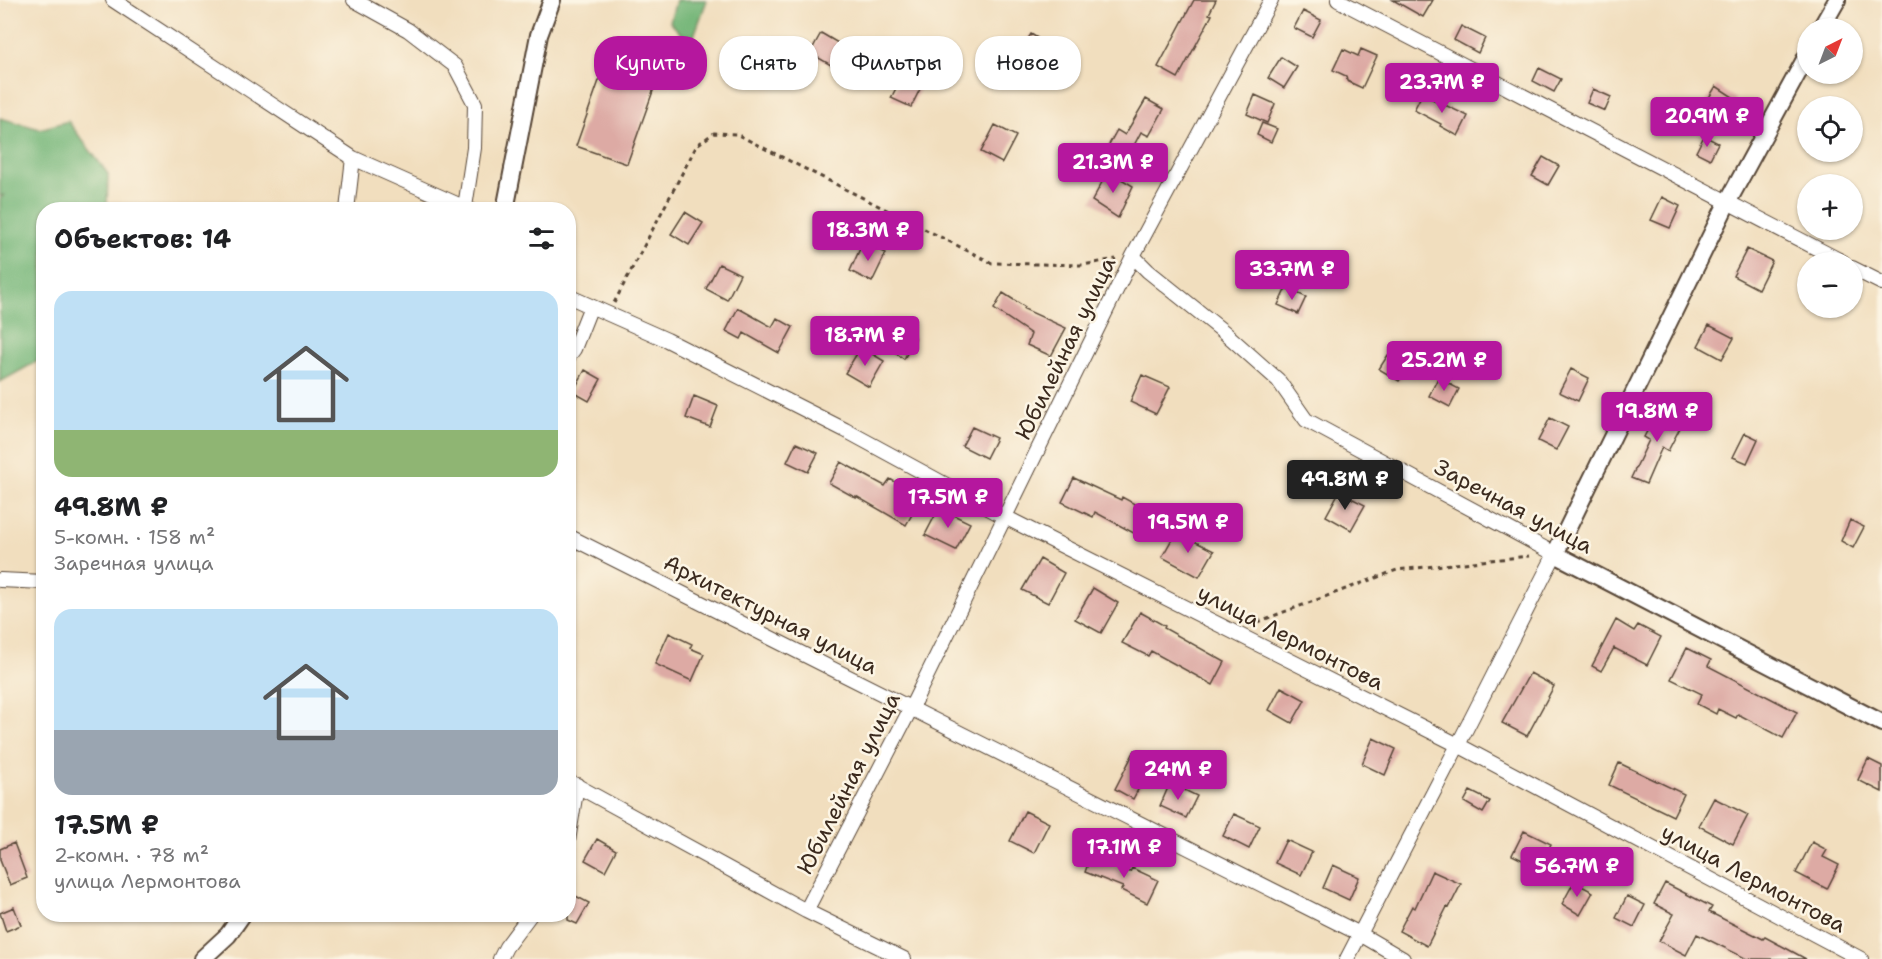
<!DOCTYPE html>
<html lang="ru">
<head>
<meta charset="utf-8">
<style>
  :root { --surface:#fff; --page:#f2f2f2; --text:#202124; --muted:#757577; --accent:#b5179e }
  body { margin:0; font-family:"Shantell Sans",sans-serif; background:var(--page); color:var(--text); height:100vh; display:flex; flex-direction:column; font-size:22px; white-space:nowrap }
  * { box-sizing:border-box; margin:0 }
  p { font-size:20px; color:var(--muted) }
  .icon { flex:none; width:33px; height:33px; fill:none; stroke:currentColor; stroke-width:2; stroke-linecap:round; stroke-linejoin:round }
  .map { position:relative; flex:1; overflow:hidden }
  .panel { position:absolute; left:36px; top:202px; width:540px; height:720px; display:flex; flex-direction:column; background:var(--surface); border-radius:24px; box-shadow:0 2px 4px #0004 }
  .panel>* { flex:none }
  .banner { position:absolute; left:594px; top:36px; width:570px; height:54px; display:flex; gap:12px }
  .needle { width:39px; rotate:42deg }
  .controls { position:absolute; left:1797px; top:18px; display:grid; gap:12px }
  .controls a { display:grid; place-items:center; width:66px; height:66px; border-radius:50%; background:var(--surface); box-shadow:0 2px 4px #0004; font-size:30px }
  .price { position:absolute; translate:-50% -51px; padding:0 14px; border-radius:6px; background:var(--accent); color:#fff; font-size:20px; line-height:39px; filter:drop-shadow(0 2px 3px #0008) }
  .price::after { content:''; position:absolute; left:50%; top:36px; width:18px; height:14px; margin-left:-9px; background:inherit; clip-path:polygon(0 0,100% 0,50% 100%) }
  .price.active { background:#222; color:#fff }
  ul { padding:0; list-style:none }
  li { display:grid; align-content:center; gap:12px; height:318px; padding:0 18px }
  li span { display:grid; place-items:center; height:186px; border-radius:18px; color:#555 }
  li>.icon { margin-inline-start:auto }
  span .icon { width:108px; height:108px; fill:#fffc; stroke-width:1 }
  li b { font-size:26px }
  h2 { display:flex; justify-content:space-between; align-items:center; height:72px; padding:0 18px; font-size:26px }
  .pill { padding:0 21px; border-radius:24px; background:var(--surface); box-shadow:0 2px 4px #0004; font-size:21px; line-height:54px }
  .pill.active { background:var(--accent); color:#fff }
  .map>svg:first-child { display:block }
</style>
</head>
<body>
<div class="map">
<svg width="1882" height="959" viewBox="0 0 1882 959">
  <rect width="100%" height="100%" fill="#fcf5e5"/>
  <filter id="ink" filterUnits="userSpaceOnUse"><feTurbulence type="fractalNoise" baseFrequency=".0167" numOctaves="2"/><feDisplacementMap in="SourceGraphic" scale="12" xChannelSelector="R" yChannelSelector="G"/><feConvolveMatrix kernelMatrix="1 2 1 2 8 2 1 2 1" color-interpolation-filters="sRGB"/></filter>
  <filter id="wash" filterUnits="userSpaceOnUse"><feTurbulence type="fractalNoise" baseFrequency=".008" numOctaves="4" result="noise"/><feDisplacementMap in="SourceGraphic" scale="24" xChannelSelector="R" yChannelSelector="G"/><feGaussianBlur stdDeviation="1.35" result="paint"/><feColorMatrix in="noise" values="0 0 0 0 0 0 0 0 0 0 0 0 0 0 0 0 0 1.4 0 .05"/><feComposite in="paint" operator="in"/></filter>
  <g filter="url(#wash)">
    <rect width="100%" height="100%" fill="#f1debe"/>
    <path fill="#74b678" stroke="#58704b" stroke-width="1.5" d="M676,0H707L691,44L670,22Z
      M0,118L40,129L68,121L108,174L107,210H44L43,358L0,382V199L4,195L0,196Z"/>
    <g id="blocks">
      <path fill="#ddaaa4" d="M1194,0H1216L1209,14L1212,15L1178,78L1158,67Z
        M1393,0H1433L1423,17Z
        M1303,11L1321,20L1312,37L1294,28Z
        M1461,26L1485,38L1478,53L1454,40Z
        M821,33L872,63L862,83L810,53Z
        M1031,34L1061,53L1044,79L1014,61Z
        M1343,49L1358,56L1361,49L1377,56L1362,88L1347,81L1346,76L1333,70Z
        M1281,57L1297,67L1284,88L1268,78Z
        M607,58L658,77L627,164L576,146Z
        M1539,68L1561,79L1554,92L1533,81Z
        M903,75L922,85L911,107L891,98Z
        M1716,86L1736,99L1723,121L1702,109Z
        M1593,89L1611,97L1605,111L1587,103Z
        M1422,94L1468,116L1458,136L1440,126L1441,124L1414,110Z
        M1255,95L1275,104L1267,123L1247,114Z
        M1146,99L1164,109L1149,136L1141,132L1121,170L1101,159L1117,130L1125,135Z
        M1262,123L1277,129L1271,142L1257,135Z
        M995,125L1016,136L1002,163L981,152Z
        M1704,136L1718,143L1710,159L1696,152Z
        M1543,157L1559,166L1548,185L1532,176Z
        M1108,171L1133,186L1118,218L1092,201Z
        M1662,197L1680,206L1670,228L1651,220Z
        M685,212L703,223L689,245L671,234Z
        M863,242L886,253L872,282L850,271Z
        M1747,249L1772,261L1758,289L1733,276Z
        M719,264L740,274L727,300L706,289Z
        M1286,288L1306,297L1298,314L1278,305Z
        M1003,293L1025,307L1024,309L1066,328L1051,356L1027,345L1031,334L994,309Z
        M738,308L772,327L777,318L793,327L779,353L744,333L741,339L726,331Z
        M1709,325L1734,338L1722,359L1698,346Z
        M903,330L915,338L904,359L892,350Z
        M861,347L884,361L869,387L845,373Z
        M1388,355L1408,367L1399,381L1379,369Z
        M1571,369L1589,378L1578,401L1559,392Z
        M585,370L601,379L589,401L573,392Z
        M1142,375L1170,387L1156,414L1130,402Z
        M1438,378L1459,389L1450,407L1429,396Z
        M694,396L718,406L710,427L686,418Z
        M1659,409L1683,422L1668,451L1662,447L1646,484L1631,478L1649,440L1644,437Z
        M1550,418L1568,427L1556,450L1538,441Z
        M972,427L996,438L986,458L962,446Z
        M1745,433L1758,439L1747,463L1733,457Z
        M796,443L818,453L808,472L787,462Z
        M841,462L885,486L890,479L922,497L906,525L856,496V498L829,483Z
        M1074,478L1121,500L1122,497L1153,514L1141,537L1095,512L1093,517L1062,502Z
        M1339,492L1365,505L1351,530L1326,516Z
        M939,508L970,523L956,550L925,535Z
        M1850,520L1864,527L1853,548L1841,541Z
        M1176,532L1214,551L1199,577L1162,557Z
        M1040,559L1064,573L1048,603L1022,590Z
        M1093,588L1118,603L1101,633L1075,619Z
        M1140,612L1165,626L1164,628L1225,662L1213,685L1151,651L1148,656L1122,643Z
        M1616,620L1634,631L1638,625L1661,637L1647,665L1614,648L1601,671L1592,666Z
        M669,633L692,644L690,648L704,654L692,681L655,664Z
        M1687,648L1711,660L1708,666L1797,712L1783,738L1738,714L1736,718L1718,709L1716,714L1697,704L1702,694L1671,679Z
        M1530,673L1554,686L1527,736L1502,723Z
        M1281,687L1305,700L1292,723L1269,710Z
        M1373,738L1396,749L1385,775L1362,764Z
        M1135,750L1145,755L1140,764L1149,769L1133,799L1115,789Z
        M1868,759L1882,766V792L1858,780Z
        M1619,763L1684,794L1673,816L1609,785Z
        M1170,783L1197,796L1186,818L1160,806Z
        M1470,791L1490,801L1483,813L1464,802Z
        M1714,798L1748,815L1733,844L1699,826Z
        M1025,811L1049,823L1034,853L1010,841Z
        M1234,814L1260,826L1249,849L1223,836Z
        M1524,831L1551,844L1539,868L1512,855Z
        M597,839L616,850L605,871L585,860Z
        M1286,840L1312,852L1301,875L1275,863Z
        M1812,842L1827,850L1823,857L1839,865L1827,889L1796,873Z
        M14,843L27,878L10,885L0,860V849Z
        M1091,856L1130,872L1132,868L1158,880L1147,903L1121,890L1123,887L1085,872Z
        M1333,865L1359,877L1349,900L1323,888Z
        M1432,871L1461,884L1449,908L1447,907L1427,946L1399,931L1412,906L1415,908Z
        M1574,882L1593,892L1580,915L1562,904Z
        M1665,883L1712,907L1709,912L1763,939L1765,937L1806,959H1747L1697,934L1686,955L1659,941L1674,914L1654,904Z
        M568,892L589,903L577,924L568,920Z
        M1627,896L1645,905L1634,927L1616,918Z
        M14,907L21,925L6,931L0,913Z"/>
    </g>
  </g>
  <g filter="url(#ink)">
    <use href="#blocks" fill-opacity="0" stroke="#564536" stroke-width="1.5"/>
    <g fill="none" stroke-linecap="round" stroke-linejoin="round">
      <g stroke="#564536" stroke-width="16">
        <path id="minor" d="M113,0L353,158L470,210
          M354,0L408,30L455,66L475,104L474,148L465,207
          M1338,0L1843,262
          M347,210L353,158
          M1133,256L1148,271L1224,332L1278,380L1306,420L1555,554L1458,745L1347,959
          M1852,268L1882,283
          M568,296L667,340L845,430L1005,517L1458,745L1861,959
          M568,357L574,349L591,306
          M568,536L1360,934L1403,959
          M0,580L44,582
          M568,781L806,911L904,959
          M568,841L577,785
          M806,911L911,708L1133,256L1271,0
          M500,959L506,947L530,915"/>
      </g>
      <g stroke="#564536" stroke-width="20">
        <path id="tertiary" d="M1821,28L1837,0
          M1808,54L1727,203L1555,554L1882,723
          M505,210L539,35L552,0
          M202,959L228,935L242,915"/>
      </g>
      <path stroke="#564536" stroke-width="3" stroke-dasharray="4.5 4.5" stroke-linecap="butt" d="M614,303L697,145L714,133L736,134L992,263L1083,265L1116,259
        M1249,625L1397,570L1529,556"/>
      <use href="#minor" stroke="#fff" stroke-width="14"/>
      <use href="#tertiary" stroke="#fff" stroke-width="16"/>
    </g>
  </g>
  <g text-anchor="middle" stroke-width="5" stroke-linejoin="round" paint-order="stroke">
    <g font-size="22" fill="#3b2a1e" stroke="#fcf5e5">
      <text transform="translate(1065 348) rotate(-64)" y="8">Юбилейная улица</text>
      <text transform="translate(1514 506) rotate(28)" y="8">Заречная улица</text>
      <text transform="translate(771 614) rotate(27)" y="8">Архитектурная улица</text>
      <text transform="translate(1291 637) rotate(27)" y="8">улица Лермонтова</text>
      <text transform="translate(848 783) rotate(-63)" y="8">Юбилейная улица</text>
      <text transform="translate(1754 878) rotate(28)" y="8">улица Лермонтова</text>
    </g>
  </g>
</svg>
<div class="controls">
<a><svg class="needle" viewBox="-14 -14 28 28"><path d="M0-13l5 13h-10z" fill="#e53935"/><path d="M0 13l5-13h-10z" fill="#757577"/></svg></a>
<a><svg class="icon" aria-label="locate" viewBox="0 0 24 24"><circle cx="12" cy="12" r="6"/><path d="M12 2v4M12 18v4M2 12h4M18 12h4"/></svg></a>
<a>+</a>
<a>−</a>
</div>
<b class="price" style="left:1442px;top:114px">23.7M ₽</b>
<b class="price" style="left:1707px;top:148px">20.9M ₽</b>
<b class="price" style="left:1113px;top:194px">21.3M ₽</b>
<b class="price" style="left:868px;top:262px">18.3M ₽</b>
<b class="price" style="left:1292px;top:301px">33.7M ₽</b>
<b class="price" style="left:865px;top:367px">18.7M ₽</b>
<b class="price" style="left:1444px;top:392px">25.2M ₽</b>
<b class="price" style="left:1657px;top:443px">19.8M ₽</b>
<b class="price active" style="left:1345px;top:511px">49.8M ₽</b>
<b class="price" style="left:948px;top:529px">17.5M ₽</b>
<b class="price" style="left:1188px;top:554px">19.5M ₽</b>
<b class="price" style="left:1178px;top:801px">24M ₽</b>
<b class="price" style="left:1124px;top:879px">17.1M ₽</b>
<b class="price" style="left:1577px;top:898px">56.7M ₽</b>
<div class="banner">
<a class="pill active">Купить</a>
<a class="pill">Снять</a>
<a class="pill">Фильтры</a>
<a class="pill">Новое</a>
</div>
<section class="panel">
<h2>Объектов: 14<svg class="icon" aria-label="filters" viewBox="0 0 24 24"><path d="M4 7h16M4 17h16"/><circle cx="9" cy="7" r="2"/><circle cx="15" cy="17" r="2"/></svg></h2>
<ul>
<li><span style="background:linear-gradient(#bfe0f5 75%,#8fb573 0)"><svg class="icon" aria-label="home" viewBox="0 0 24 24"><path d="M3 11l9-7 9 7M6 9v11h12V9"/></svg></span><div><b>49.8M ₽</b><p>5-комн. · 158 m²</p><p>Заречная улица</p></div></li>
<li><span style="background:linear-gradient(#bfe0f5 65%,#9aa5b1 0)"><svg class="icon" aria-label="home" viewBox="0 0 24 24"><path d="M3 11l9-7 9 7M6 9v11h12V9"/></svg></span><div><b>17.5M ₽</b><p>2-комн. · 78 m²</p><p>улица Лермонтова</p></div></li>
</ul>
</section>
</div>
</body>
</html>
